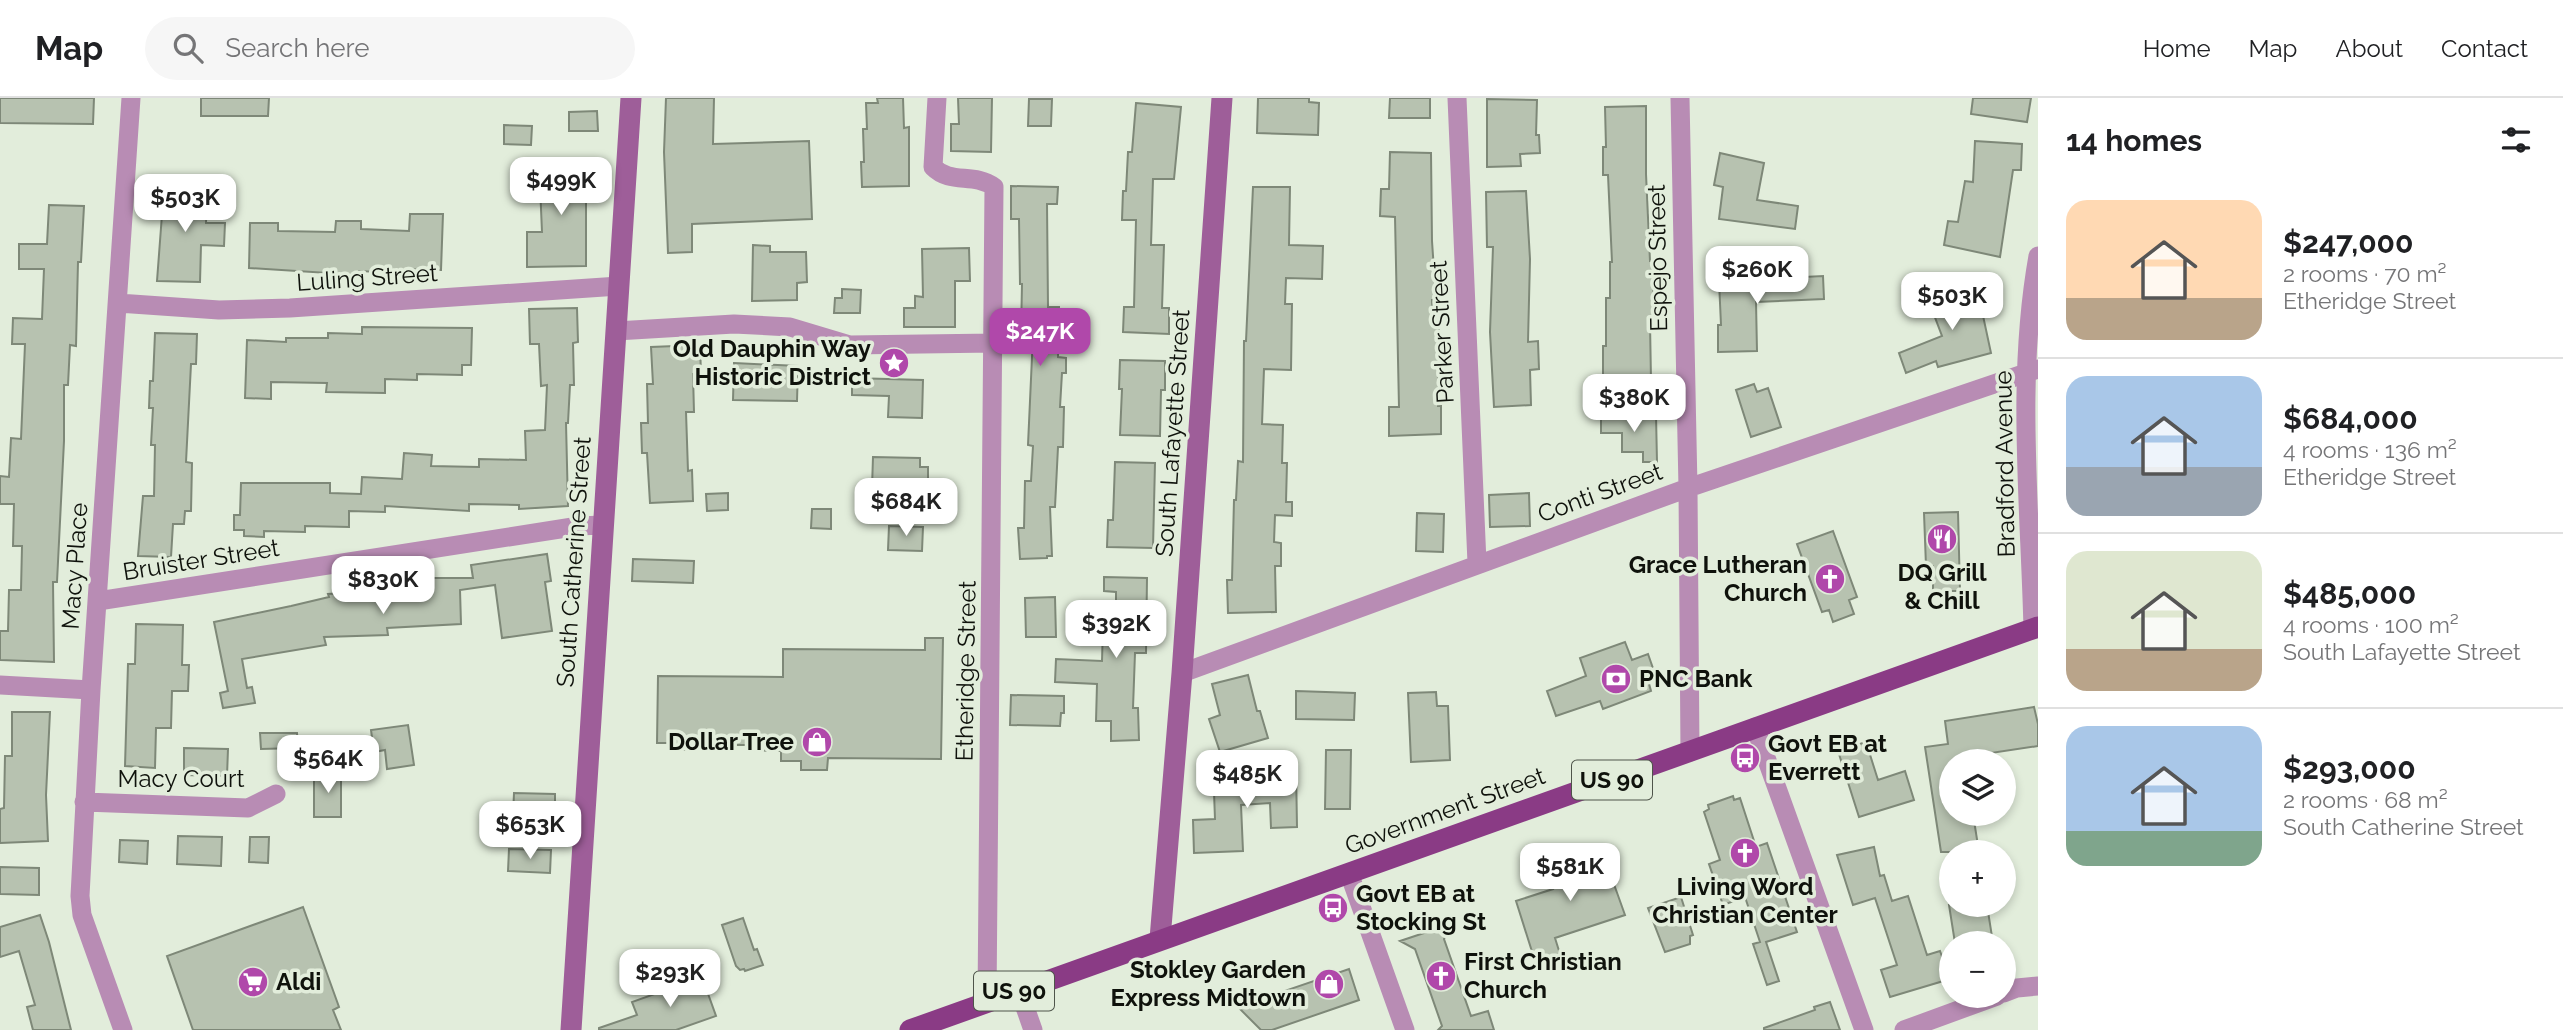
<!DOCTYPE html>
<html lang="en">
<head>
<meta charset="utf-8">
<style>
  :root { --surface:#fff; --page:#f6f6f6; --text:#202124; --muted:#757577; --line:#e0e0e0; --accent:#b048aa }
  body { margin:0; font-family:Raleway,sans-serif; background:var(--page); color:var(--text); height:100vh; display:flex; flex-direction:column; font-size:26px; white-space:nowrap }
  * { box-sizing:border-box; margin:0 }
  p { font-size:23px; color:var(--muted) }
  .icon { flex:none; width:38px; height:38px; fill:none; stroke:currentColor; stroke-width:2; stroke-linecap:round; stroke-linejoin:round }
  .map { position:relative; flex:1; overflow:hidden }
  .panel { display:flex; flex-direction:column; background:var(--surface); width:525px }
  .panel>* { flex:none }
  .fabs { position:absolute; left:1939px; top:651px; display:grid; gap:14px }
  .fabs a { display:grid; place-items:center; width:77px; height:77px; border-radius:50%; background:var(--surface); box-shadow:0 4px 10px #0003; font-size:35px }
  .price { position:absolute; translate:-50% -60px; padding:0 16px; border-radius:14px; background:#fff; color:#222; font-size:23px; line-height:46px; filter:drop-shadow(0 2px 4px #0008) }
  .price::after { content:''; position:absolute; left:50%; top:42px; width:21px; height:16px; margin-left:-10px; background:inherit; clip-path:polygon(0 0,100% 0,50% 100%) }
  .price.active { background:var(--accent); color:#fff }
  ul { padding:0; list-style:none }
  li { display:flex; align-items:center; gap:21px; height:175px; padding:0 28px }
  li+li { border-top:2px solid var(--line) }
  li span { display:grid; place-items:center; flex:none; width:196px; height:140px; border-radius:21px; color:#555 }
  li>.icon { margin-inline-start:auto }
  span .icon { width:84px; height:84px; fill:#fffc; stroke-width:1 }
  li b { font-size:30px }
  h2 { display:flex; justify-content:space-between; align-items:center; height:84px; padding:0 28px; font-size:30px }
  header { display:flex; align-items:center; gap:42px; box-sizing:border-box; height:98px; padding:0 35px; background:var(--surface); border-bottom:2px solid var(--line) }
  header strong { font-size:33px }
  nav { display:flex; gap:38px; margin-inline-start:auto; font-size:24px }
  .search { width:490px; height:63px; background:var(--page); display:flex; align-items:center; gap:18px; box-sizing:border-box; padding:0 24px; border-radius:38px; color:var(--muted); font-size:26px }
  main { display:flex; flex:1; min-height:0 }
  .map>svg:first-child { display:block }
</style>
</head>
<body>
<header>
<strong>Map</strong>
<div class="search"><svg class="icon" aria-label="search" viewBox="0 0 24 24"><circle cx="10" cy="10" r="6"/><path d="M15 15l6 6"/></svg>Search here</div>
<nav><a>Home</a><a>Map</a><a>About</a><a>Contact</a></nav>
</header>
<main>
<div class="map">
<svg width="2038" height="932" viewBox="0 0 2038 932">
  <rect width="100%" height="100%" fill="#e2eddb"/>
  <path fill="#b7c2b0" stroke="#7e8878" stroke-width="2" d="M0,0H94L93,26L0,25Z
    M201,0H269L268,18H201Z
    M666,0H714L713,46L809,43L812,121L692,126V154L668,155L664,54Z
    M877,0H903L904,30L909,29V88L862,89L861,64H864L863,31H867L866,5H878Z
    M958,0H992L991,54L951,53V26H959Z
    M1258,0H1309V4L1319,5L1318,37L1257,35Z
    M1390,0H1430V20H1389Z
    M1973,0H2031L2027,24L1971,16Z
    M1029,1H1052L1051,28H1028Z
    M1487,1L1537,2L1536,37H1539L1540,55L1520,56L1521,68L1487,69Z
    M1136,5L1181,9L1174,81H1153L1151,147H1164L1162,210H1169V236L1123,234L1124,209H1134L1136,122H1122L1123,93H1126L1128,54H1132Z
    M1646,8V76L1650,163H1653V177L1654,225H1650L1651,282H1603V248H1606V200H1610V164H1612L1608,77H1603V49H1606L1605,9Z
    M597,13L598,33H569V14Z
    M504,27L532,28L531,47L504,46Z
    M1975,43L2022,46L2021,72H2013L2000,159L1944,147L1948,123L1958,124L1965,83L1973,84Z
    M1390,54L1431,55L1432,143L1435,187H1438V202H1432L1433,228H1439L1438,308H1441V336L1389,338V309H1399L1395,119L1380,118L1381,91H1389Z
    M1720,55L1764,65L1757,102L1798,108L1795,131L1719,121L1723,89L1714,87Z
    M586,63V168L527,169V134H542L539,64Z
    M176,82L190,83V92L207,93L206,125H225L224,148L201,147L200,184L157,183L164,90L176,91Z
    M1011,88L1058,89L1057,106H1047L1048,209H1059L1058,259L1066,260V275H1062L1060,309H1064L1063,349H1058L1055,409H1050L1052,458H1047V460L1020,461L1018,430H1024L1025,383H1031L1033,348L1028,347L1033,237L1021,236L1022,186H1020L1019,121H1011Z
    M1253,89H1290L1289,147L1323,148L1322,181L1286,180L1285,206H1292L1291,272L1264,271L1262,326L1283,327L1282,365H1287L1286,404H1292V418L1275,417L1274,444L1281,445V468H1275L1276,514L1228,515L1227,482H1232L1234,402H1236L1238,363L1243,364L1244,243H1246Z
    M1526,93L1530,161L1528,244L1538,243L1539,271L1530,272L1531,307L1494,309L1490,234L1493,149H1487L1486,94Z
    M49,107L84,108L81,164H78L76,248L70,247L68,287H64V343L57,484H53L54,564L0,562V533H8L9,492H21L22,448H13L14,406H0V378L9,379L11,340L21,341L25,246H12L13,220L42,221L44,171H19V146H47Z
    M410,116H443L441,172L399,171V175L359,173V177L249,170L250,125H278V133L335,134L336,123H361V131L409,133Z
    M753,147L770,148V154H806L807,184L797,185V202L752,203Z
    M969,150L970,183H955V229H904V210H915V198L923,199L922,151Z
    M1823,178L1824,201L1756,204L1757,253L1718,254V227H1721L1719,183Z
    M1972,185L1982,213L1991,255L1938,269L1936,263L1906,275L1899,255L1942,238L1928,201Z
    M842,191L861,192L860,215H834L835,200H842Z
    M577,210L578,244L573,245L574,287H570L568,325H566L568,408L519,411V407L469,406V413L385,408V414L349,413V429L305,428V434L264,433V439L244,438V432H234V417H240L241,385H330V395L361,396L362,379L402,381L404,355L432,357L431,368L479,369V361L526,362L525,333L545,332L547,287L541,288L539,246H530L529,211Z
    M362,229L472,230L471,267H462V277L417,276V282L385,281V295L326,294L327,285L271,284V301L245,300L247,242L286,244V240H328V235L362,236Z
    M155,235L197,236L196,266H191L186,364L192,365L191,413H185L184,426H173L171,459L138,458L143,398H154L155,347H151L153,310H149L150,283H153Z
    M700,247L701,276H693L694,314H686L688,373L692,372L693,403L650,405L647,355H642L641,325H648L647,286H653L651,249Z
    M1120,262L1165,263V292H1161L1160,338L1120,337L1122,291H1119Z
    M734,265L798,268L797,303L733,302Z
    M852,280L923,282L922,320L888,319L889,298L852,297Z
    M1754,286L1757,294L1768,290L1781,329L1751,339L1736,292Z
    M1656,317L1657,364H1643V354H1622V335H1601V318Z
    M873,359L920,360V369H928V391L872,390Z
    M1115,364L1155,365L1153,450L1107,449L1108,422H1113Z
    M728,395V412L707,413L706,396Z
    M1529,395L1530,428L1490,429L1489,397Z
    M812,411H831V431L811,430Z
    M1958,414L1960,493H1933V468H1926L1924,415Z
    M1417,415L1444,416L1443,454L1416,453Z
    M889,428L923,429L922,453L888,452Z
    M1833,433L1857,499L1849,502L1854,516L1833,524L1829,512L1822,514L1797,446Z
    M547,456L551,483L545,484L552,533L502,540L495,487L460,492L461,526L387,530L388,537L324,539L326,547L242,561L247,590L252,589L255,605L223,610L220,595L228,593L214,524L291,508L329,499L328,496L394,492L393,486L432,485V480H473L471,467Z
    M633,461L694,463L693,485L632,483Z
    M1104,479L1147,480L1146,555H1135L1133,610H1138L1139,642L1111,643V623H1096L1097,586L1055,584L1056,561L1102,563L1103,528H1116V494L1104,493Z
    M1055,499L1056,539H1026L1025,500Z
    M136,526L183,527L182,567H189L188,593H172L171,630H156L155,670L125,668L128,566H135Z
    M925,540H943L941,661L828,660L827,672H801V663H781V653L749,652V647H688V652L671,651V645H657L658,578L783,579V551L925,552Z
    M1625,544L1632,562L1648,556L1656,579L1648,582L1651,593L1603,611L1600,603L1556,618L1547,593L1586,578L1580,560Z
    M1248,577L1257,613H1260L1268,640L1220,654L1209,621L1220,617L1212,586Z
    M1296,593L1355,595L1354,622L1296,621Z
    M1436,594L1437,608H1448L1450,662L1411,664L1408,595Z
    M1011,597L1064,598V615H1061L1060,628L1010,627Z
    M2034,609L2038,626V648L1964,659L1965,663H1951V716H1973L1979,754H1941L1925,649L1948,646L1945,623Z
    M12,614H50L46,697L48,743L0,745V711L4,710L5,658H12Z
    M408,627L414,667L387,671L385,652L374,654L371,632Z
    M260,635H297L298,650L261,651Z
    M1866,644L1878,682L1905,673L1914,702L1859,719L1838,653Z
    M184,650L228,651L227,678L184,677Z
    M1326,652H1351L1350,711H1325Z
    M1296,670L1297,729L1271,730L1270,705L1241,707L1243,753L1194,755L1193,722L1215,721L1214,694L1235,693V680L1269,679V671Z
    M341,674V719H314V675Z
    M514,695L555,696V719L513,718Z
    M1733,698L1734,702L1740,700L1756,749L1767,745L1797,834L1766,844L1779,883L1767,887L1753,846L1760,844L1745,799L1723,807L1709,766L1720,762L1704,714L1709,711L1708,707Z
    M178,738L222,739L221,768L177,766Z
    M250,739H269L268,765L249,764Z
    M120,742L148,743L147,766L119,764Z
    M1874,749L1880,778L1884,777L1892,803L1908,798L1927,857L1940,853L1950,881L1890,899L1881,872L1897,867L1875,800L1853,807L1837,757Z
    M1601,750L1625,817L1555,840L1560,856L1535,863L1516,803L1553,791L1545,770Z
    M509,751L551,752L550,775L508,773Z
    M0,769L39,770V797L0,796Z
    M1681,799L1693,837L1690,838V846L1665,854L1648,810Z
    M1949,807H1987L1993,845H1955Z
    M303,809L339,909L333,912L341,932H193L167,858Z
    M40,817L49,844L71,932H33L27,909L35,907L19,853L0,859V829Z
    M743,820L754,852L757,851L763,867L745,873L744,871L740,872L736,868L722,827Z
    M1451,826L1444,841L1471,918L1488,913L1494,932H1438L1442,928L1415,851L1400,843Z
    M1349,871L1359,902L1272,932H1261L1238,909Z
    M702,879L716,918L676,932H599V930L637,917L632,904Z
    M1830,904L1840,932H1764V930L1815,912L1814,909Z"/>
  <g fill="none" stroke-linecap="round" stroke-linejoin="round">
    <path stroke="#b88cb4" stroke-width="19" d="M937,0L933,69C951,87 973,74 994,89L987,903
      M1457,0L1477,465
      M1680,0L1688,390L1690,654
      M118,205L219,212L290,210L619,188
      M616,233L734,226L790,229L850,247L994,245
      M98,503L579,428L602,427
      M2033,531C2030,407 2016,281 2038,158
      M1182,575L1688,390L2038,271
      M0,587L91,592
      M1755,629L1864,932
      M84,704L248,710L276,696
      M1349,775L1405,932
      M1019,892L1033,932
      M2004,895L2017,890L2038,888
      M123,932L82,817L80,798L91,592L131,0
      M1904,932L1997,898"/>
    <path stroke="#9e5e99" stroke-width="21" d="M1160,841L1182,575L1222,0
      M571,932L631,0"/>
    <path stroke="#8a3b85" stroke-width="21" d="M910,932L2038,529"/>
  </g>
  <defs>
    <g id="sight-disc" transform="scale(1.575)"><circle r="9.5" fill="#b048aa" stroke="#e2eddb"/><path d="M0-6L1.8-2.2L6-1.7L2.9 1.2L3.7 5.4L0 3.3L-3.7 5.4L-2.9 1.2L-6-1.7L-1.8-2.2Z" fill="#fff"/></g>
    <g id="restaurant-disc" transform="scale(1.575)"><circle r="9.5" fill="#b048aa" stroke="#e2eddb"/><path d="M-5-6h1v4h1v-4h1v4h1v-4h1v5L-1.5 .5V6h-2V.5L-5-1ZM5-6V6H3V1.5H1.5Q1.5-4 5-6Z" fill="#fff"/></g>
    <g id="church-disc" transform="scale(1.575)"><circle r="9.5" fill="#b048aa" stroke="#e2eddb"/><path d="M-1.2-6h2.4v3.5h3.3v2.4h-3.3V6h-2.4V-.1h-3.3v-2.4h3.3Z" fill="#fff"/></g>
    <g id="bank-disc" transform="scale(1.575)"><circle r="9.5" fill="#b048aa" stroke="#e2eddb"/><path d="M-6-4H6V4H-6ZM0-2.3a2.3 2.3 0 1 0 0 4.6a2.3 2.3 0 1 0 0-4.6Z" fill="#fff"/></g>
    <g id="shop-disc" transform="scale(1.575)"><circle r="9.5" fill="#b048aa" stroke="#e2eddb"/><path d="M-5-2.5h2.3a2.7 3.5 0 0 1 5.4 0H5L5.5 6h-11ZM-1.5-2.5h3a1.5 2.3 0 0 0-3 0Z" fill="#fff"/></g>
    <g id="bus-disc" transform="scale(1.575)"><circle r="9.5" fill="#b048aa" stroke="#e2eddb"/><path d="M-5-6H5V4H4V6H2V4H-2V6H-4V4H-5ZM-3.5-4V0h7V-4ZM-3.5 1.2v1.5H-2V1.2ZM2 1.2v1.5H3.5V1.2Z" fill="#fff"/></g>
    <g id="supermarket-disc" transform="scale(1.575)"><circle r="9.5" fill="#b048aa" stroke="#e2eddb"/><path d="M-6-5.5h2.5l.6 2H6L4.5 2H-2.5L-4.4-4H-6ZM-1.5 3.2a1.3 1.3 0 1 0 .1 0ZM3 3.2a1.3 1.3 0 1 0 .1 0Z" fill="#fff"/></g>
  </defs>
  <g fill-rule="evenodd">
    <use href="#sight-disc" x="894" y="265"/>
    <use href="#restaurant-disc" x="1942" y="441"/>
    <use href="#church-disc" x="1830" y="481"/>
    <use href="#bank-disc" x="1616" y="581"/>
    <use href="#shop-disc" x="817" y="644"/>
    <use href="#bus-disc" x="1745" y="660"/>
    <use href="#church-disc" x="1745" y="755"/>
    <use href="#bus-disc" x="1333" y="810"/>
    <use href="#church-disc" x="1441" y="878"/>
    <use href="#supermarket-disc" x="253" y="884"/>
    <use href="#shop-disc" x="1329" y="886"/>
  </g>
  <g text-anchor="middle" stroke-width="7" stroke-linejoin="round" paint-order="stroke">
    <g fill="#e2eddb" stroke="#4e544a" stroke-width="2">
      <rect x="1572" y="662.5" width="80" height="39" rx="5"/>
      <rect x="974" y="873.5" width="80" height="39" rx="5"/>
    </g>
    <g font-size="23" font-weight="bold" fill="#0f120c">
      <text x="1612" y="690">US 90</text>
      <text x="1014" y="901">US 90</text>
    </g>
    <g font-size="24" fill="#0f120c" stroke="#e2eddb">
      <text transform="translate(1658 160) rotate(-91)" y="8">Espejo Street</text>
      <text transform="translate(367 180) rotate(-4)" y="8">Luling Street</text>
      <text transform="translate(1442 234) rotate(-93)" y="8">Parker Street</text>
      <text transform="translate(1173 335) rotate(-86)" y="8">South Lafayette Street</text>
      <text transform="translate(2005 366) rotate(-91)" y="8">Bradford Avenue</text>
      <text transform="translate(1600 395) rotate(-20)" y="8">Conti Street</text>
      <text transform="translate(201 462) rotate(-9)" y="8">Bruister Street</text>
      <text transform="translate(574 464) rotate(-86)" y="8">South Catherine Street</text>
      <text transform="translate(75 468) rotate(-86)" y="8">Macy Place</text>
      <text transform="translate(966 573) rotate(-89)" y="8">Etheridge Street</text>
      <text x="181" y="689">Macy Court</text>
      <text transform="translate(1445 713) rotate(-20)" y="8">Government Street</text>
    </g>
    <g font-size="24" font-weight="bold" fill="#0f120c" stroke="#e2eddb" text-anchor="start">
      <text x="871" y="259" text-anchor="end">Old Dauphin Way<tspan x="871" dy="28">Historic District</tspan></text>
      <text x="1807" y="475" text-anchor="end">Grace Lutheran<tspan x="1807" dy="28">Church</tspan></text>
      <text x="1942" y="483" text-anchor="middle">DQ Grill<tspan x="1942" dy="28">&amp; Chill</tspan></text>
      <text x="1639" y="589">PNC Bank</text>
      <text x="794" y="652" text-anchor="end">Dollar Tree</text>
      <text x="1768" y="654">Govt EB at<tspan x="1768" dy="28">Everrett</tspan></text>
      <text x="1745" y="797" text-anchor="middle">Living Word<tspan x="1745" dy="28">Christian Center</tspan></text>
      <text x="1356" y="804">Govt EB at<tspan x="1356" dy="28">Stocking St</tspan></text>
      <text x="1464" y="872">First Christian<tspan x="1464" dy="28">Church</tspan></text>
      <text x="1306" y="880" text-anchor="end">Stokley Garden<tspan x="1306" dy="28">Express Midtown</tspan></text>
      <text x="276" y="892">Aldi</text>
    </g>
  </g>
</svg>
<div class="fabs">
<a><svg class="icon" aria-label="layers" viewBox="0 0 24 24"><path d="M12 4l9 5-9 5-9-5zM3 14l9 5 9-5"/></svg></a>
<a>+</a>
<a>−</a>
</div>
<b class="price" style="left:561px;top:119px">$499K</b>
<b class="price" style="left:185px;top:136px">$503K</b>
<b class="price" style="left:1757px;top:208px">$260K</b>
<b class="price" style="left:1952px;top:234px">$503K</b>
<b class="price active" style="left:1040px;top:270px">$247K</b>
<b class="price" style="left:1634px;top:336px">$380K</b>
<b class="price" style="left:906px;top:440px">$684K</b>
<b class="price" style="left:383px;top:518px">$830K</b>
<b class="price" style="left:1116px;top:562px">$392K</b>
<b class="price" style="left:328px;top:697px">$564K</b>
<b class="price" style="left:1247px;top:712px">$485K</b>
<b class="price" style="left:530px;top:763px">$653K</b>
<b class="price" style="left:1570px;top:805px">$581K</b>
<b class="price" style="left:670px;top:911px">$293K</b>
</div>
<section class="panel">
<h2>14 homes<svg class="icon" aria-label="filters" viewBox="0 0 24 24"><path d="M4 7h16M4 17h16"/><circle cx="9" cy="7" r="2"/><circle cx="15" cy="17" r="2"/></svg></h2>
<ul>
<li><span style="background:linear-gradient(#ffd9b3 70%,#b9a48a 0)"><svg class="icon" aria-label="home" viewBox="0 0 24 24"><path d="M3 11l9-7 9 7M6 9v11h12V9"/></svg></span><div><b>$247,000</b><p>2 rooms · 70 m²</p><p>Etheridge Street</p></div></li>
<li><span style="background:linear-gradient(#a9c7e8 65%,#9aa5b1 0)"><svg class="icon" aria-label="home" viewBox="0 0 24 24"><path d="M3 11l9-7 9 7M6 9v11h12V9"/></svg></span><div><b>$684,000</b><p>4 rooms · 136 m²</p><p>Etheridge Street</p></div></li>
<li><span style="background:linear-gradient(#dfe7d0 70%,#b9a48a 0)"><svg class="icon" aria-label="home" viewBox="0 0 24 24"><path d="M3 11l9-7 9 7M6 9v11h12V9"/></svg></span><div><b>$485,000</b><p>4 rooms · 100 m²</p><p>South Lafayette Street</p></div></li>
<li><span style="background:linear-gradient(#a9c7e8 75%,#7fa58c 0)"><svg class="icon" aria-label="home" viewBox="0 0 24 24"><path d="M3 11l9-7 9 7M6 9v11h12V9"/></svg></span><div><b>$293,000</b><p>2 rooms · 68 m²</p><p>South Catherine Street</p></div></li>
</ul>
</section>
</main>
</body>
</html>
